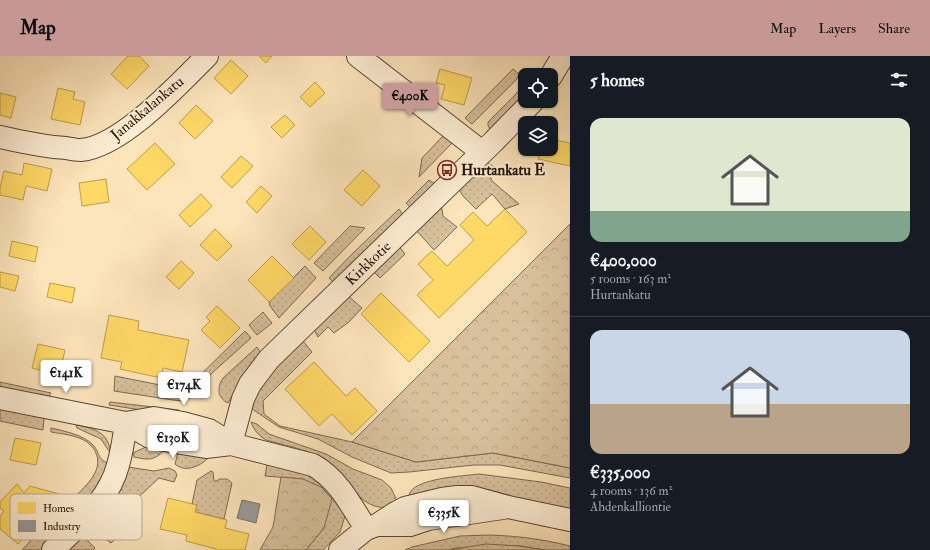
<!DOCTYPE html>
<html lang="en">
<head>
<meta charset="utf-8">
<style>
  :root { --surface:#171b24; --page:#242831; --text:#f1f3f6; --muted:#9ea1a6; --line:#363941; --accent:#c59692 }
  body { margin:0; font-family:"IM FELL Double Pica",serif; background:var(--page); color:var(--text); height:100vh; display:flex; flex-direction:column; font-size:15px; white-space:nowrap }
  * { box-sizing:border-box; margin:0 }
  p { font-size:13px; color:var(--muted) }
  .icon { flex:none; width:22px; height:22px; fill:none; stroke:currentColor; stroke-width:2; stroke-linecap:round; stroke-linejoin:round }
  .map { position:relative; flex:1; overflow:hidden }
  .details { display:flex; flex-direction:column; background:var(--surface); width:360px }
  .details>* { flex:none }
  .tools { position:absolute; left:518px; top:12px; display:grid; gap:8px }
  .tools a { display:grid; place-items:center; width:40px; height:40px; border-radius:8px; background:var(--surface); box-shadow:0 1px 3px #0004; font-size:20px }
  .price { position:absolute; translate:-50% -34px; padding:0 9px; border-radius:4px; background:#fff; color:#222; font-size:13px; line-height:26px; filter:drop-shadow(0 1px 2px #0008) }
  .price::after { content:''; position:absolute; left:50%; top:24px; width:12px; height:9px; margin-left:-6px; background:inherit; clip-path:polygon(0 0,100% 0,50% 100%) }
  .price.selected { background:var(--accent); color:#111 }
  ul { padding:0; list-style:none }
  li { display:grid; align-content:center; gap:8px; height:212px; padding:0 20px }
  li+li { border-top:1px solid var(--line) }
  li span { display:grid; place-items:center; height:124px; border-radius:12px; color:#555 }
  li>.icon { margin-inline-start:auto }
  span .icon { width:72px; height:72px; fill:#fffc; stroke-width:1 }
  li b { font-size:17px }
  h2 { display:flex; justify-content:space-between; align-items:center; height:48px; padding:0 20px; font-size:17px }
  header { display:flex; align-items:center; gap:24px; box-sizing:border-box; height:56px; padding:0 20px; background:var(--accent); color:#111 }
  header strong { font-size:19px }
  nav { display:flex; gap:22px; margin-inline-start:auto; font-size:14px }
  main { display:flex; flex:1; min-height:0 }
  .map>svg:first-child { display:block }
</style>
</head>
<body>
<header>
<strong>Map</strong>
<nav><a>Map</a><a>Layers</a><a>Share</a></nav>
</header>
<main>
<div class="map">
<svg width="570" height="494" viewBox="0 0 570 494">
  <defs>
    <pattern id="grass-dots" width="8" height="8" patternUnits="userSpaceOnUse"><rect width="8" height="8" fill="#d7c09c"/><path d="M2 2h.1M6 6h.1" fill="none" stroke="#b8a485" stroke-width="1.8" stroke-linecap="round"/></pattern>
    <pattern id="forest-crowns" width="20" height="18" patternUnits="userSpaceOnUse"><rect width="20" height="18" fill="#d7c09c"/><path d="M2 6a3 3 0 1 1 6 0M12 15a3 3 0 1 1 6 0" fill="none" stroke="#b8a485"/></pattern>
  </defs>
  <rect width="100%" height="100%" fill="#fce4bb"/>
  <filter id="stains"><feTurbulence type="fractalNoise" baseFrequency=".005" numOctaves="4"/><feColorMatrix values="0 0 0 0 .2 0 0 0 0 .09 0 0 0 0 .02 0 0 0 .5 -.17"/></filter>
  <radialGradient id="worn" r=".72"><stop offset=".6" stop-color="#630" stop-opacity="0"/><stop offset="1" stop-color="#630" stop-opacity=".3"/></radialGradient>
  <path fill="url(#grass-dots)" stroke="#7c6a51" d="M513,13L519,18L516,24L472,68L465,62Z
    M525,27V39L491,74L488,70V66L515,39Z
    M443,80L453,86L419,121L422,102Z
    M485,106L495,111L490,120L492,125L519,148L505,153L492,138L476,153L463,140L458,132Z
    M429,124L435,128L413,151H410L406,147Z
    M441,147L443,160L457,171L434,194L415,173Z
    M399,153L403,159L334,227L329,222L352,198Z
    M350,170L365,172L323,215L314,207Z
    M398,189L405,198L380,222L372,214Z
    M305,210L316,222L279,262L270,250L269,246Z
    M347,239L362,252L349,266L334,277L328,271L318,281L313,272Z
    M263,256L272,267L257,279L249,269Z
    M245,275L251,282L212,317L196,337L190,342L182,345L173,344L114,335L115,320L185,334Z
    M303,285L312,296L263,345L264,358L280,370L352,386L416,406L493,397L570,412V422L500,409H474L409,416L391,417L352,401L318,383L279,371L252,353C257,326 280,305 298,286Z
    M257,291L261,298L242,324L228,347C217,342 217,331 223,322Z
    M0,326L51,337L49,340L0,332Z
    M110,346L179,354L180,356V360L109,349Z
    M0,352L44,362L43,374L0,365Z
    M251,366L257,368L269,378L326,398L353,413L382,424L391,432L397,445C387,456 371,451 361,442C353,434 346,422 337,413C333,409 327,405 322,402C305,393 284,389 266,384C258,379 254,374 251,366Z
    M76,369C95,373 108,375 111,398L101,383L77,372Z
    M51,372C64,375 84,379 93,389C101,398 96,402 109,408L104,420L88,446L78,438C89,426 104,413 95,395C93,392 90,388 87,386C77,379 62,378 51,376Z
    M148,390L164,394C155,405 147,404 134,401L133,397Z
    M179,393L211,399C203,409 186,418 175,408Z
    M267,408L311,419L332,436L345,460L340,476L323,494H306L324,472L303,423L265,420Z
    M128,411L154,415L169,412L175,415L177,419L174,426L159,422L129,450L139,461L111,487C104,482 94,475 94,466Z
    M211,415L213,416L214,425H216L220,423H227L232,427L224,463L195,456L197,449L192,448L197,424Z
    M479,418L541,426L570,432V454L409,445C409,444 409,440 409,439C413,422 465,420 479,418Z
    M37,478L47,488L41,494H22Z
    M489,479C518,480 542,483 570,490V494H545L519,490L455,492L449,494H405L412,491L460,480Z
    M79,480L84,481L95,492L93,494H65Z"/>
  <path fill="url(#forest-crowns)" stroke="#7c6a51" d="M570,168V412L493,397L416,406L352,386Z
    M281,421L303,423L321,431L332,443L324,472L306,494H260L273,471Z
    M486,488L519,490L545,494H449Z"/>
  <path fill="#ffd966" stroke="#bd9e49" d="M128,0H139L149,10L127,33L111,18Z
    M259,0H272L266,7Z
    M231,4L248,20L231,38L214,22Z
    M440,13L472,22L464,49L441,43L445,29L436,27Z
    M315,26L325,37L310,51L300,41Z
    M58,32L75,36L73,43L85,46L80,69L51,63Z
    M0,37L16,41L11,62L0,59Z
    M196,49L213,65L195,83L179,67Z
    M285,59L295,69L282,82L271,71Z
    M551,83L570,87V110L538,103L540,93H551Z
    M155,87L175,108L147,134L127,113Z
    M241,100L253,110L232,132L221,121Z
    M24,107L52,113L47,135L26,130L23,144L0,139V132L4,115L22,119Z
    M363,114L380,130L362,150L344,134Z
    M106,123L109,146L82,150L79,127Z
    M261,130L272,140L257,157L246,146Z
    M201,138L212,150L190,171L179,159Z
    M505,153L527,176L439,262L417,239L433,224L418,208L432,195L447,210L474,184L460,169L473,156L487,170Z
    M310,170L326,186L309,204L292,188Z
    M215,173L232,190L217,205L200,189Z
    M12,185L38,191L35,206L9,200Z
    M272,200L294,222L269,246L248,224Z
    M181,205L194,217L179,233L166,221Z
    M0,216L19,220L15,235L0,231Z
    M50,227L75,232L72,247L47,241Z
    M381,237L430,285L409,306L361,258Z
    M217,250L240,272L220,292L201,274L210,265L206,261Z
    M109,259L139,265L138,274L189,284L182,316L163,312L161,322L120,313L122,306L101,302Z
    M38,288L65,294L59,319L32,312Z
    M314,306L346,340L355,332L377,355L352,379L332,358L319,370L285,333Z
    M15,382L41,387L36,409L10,404Z
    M17,428L24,437L30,430L59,438L53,458L33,479L30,475L18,488L0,473V460L4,455L0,452V446Z
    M168,442L197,449L195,456L227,464L225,472L249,478L245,494H216V493L186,485L187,479L160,473Z"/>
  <path fill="#999" stroke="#75716d" d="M242,444L260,448L256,467L237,462Z"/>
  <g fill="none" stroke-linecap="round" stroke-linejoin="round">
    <g stroke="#584733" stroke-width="24">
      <path id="minor" d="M358,0L482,96
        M551,20L563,0
        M0,81C22,86 44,91 66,92C71,93 77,94 81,94C121,91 179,28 207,0
        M0,342L126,367L150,381L175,386L206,391L231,388
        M126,367L154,362L183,367L209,374L231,388L313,409C338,423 351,449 366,473
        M231,388L243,343L250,328L269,303L494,85L533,45
        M377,469L394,458L405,452L442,443L457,441H472L508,451L570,464
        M53,494C78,469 109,445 118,409C122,396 124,381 126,367
        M340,494L366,473L377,469H410L428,463L503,452"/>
    </g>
    <use href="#minor" stroke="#fdedd3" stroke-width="22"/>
  </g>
  <defs>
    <g id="bus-ring" transform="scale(1)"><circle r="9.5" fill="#fdedd3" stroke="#8f2418" stroke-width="1.5"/><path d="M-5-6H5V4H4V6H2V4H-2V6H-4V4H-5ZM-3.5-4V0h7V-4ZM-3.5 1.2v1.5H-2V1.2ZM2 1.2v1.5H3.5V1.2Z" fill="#8f2418"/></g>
  </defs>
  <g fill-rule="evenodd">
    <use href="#bus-ring" x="447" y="114"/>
  </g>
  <g text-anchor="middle" stroke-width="4" stroke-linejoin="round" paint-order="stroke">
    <g font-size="15" fill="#221306" stroke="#fdedd3">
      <text transform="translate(147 52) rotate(-40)" y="5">Janakkalankatu</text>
      <text transform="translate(368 207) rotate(-44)" y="5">Kirkkotie</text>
    </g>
    <g font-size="15" font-weight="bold" fill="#221306" stroke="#fdedd3" text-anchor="start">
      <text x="461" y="119">Hurtankatu E</text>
    </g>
  </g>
  <rect x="10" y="438" width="132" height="46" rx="6" fill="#fdedd3" stroke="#bbac96" stroke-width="1"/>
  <rect x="18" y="446" width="18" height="12" fill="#ffd966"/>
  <rect x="18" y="464" width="18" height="12" fill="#999"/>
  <g font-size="11" fill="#221306">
    <text x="43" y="456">Homes</text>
    <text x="43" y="474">Industry</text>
  </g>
  <rect width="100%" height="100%" filter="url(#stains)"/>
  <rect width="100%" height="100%" fill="url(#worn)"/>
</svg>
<div class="tools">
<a><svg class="icon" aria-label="locate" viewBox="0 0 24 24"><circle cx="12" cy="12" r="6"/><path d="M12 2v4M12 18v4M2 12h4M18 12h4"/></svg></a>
<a><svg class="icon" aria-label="layers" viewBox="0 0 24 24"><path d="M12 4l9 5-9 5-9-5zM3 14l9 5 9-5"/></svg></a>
</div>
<b class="price selected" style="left:410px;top:61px">€400K</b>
<b class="price" style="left:66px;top:338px">€141K</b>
<b class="price" style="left:184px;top:350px">€174K</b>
<b class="price" style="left:173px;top:403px">€130K</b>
<b class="price" style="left:444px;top:478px">€335K</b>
</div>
<section class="details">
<h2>5 homes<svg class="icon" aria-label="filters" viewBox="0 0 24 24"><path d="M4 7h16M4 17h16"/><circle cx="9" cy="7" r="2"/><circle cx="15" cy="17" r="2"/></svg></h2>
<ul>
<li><span style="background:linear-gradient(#dfe7d0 75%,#7fa58c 0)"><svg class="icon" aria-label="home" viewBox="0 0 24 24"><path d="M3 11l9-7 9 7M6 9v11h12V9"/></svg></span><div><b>€400,000</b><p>5 rooms · 163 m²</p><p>Hurtankatu</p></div></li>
<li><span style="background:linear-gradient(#c9d6e8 60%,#b9a48a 0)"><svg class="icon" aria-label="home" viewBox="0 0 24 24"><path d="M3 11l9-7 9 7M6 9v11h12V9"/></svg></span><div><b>€335,000</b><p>4 rooms · 136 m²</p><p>Ahdenkalliontie</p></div></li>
</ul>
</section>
</main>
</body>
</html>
